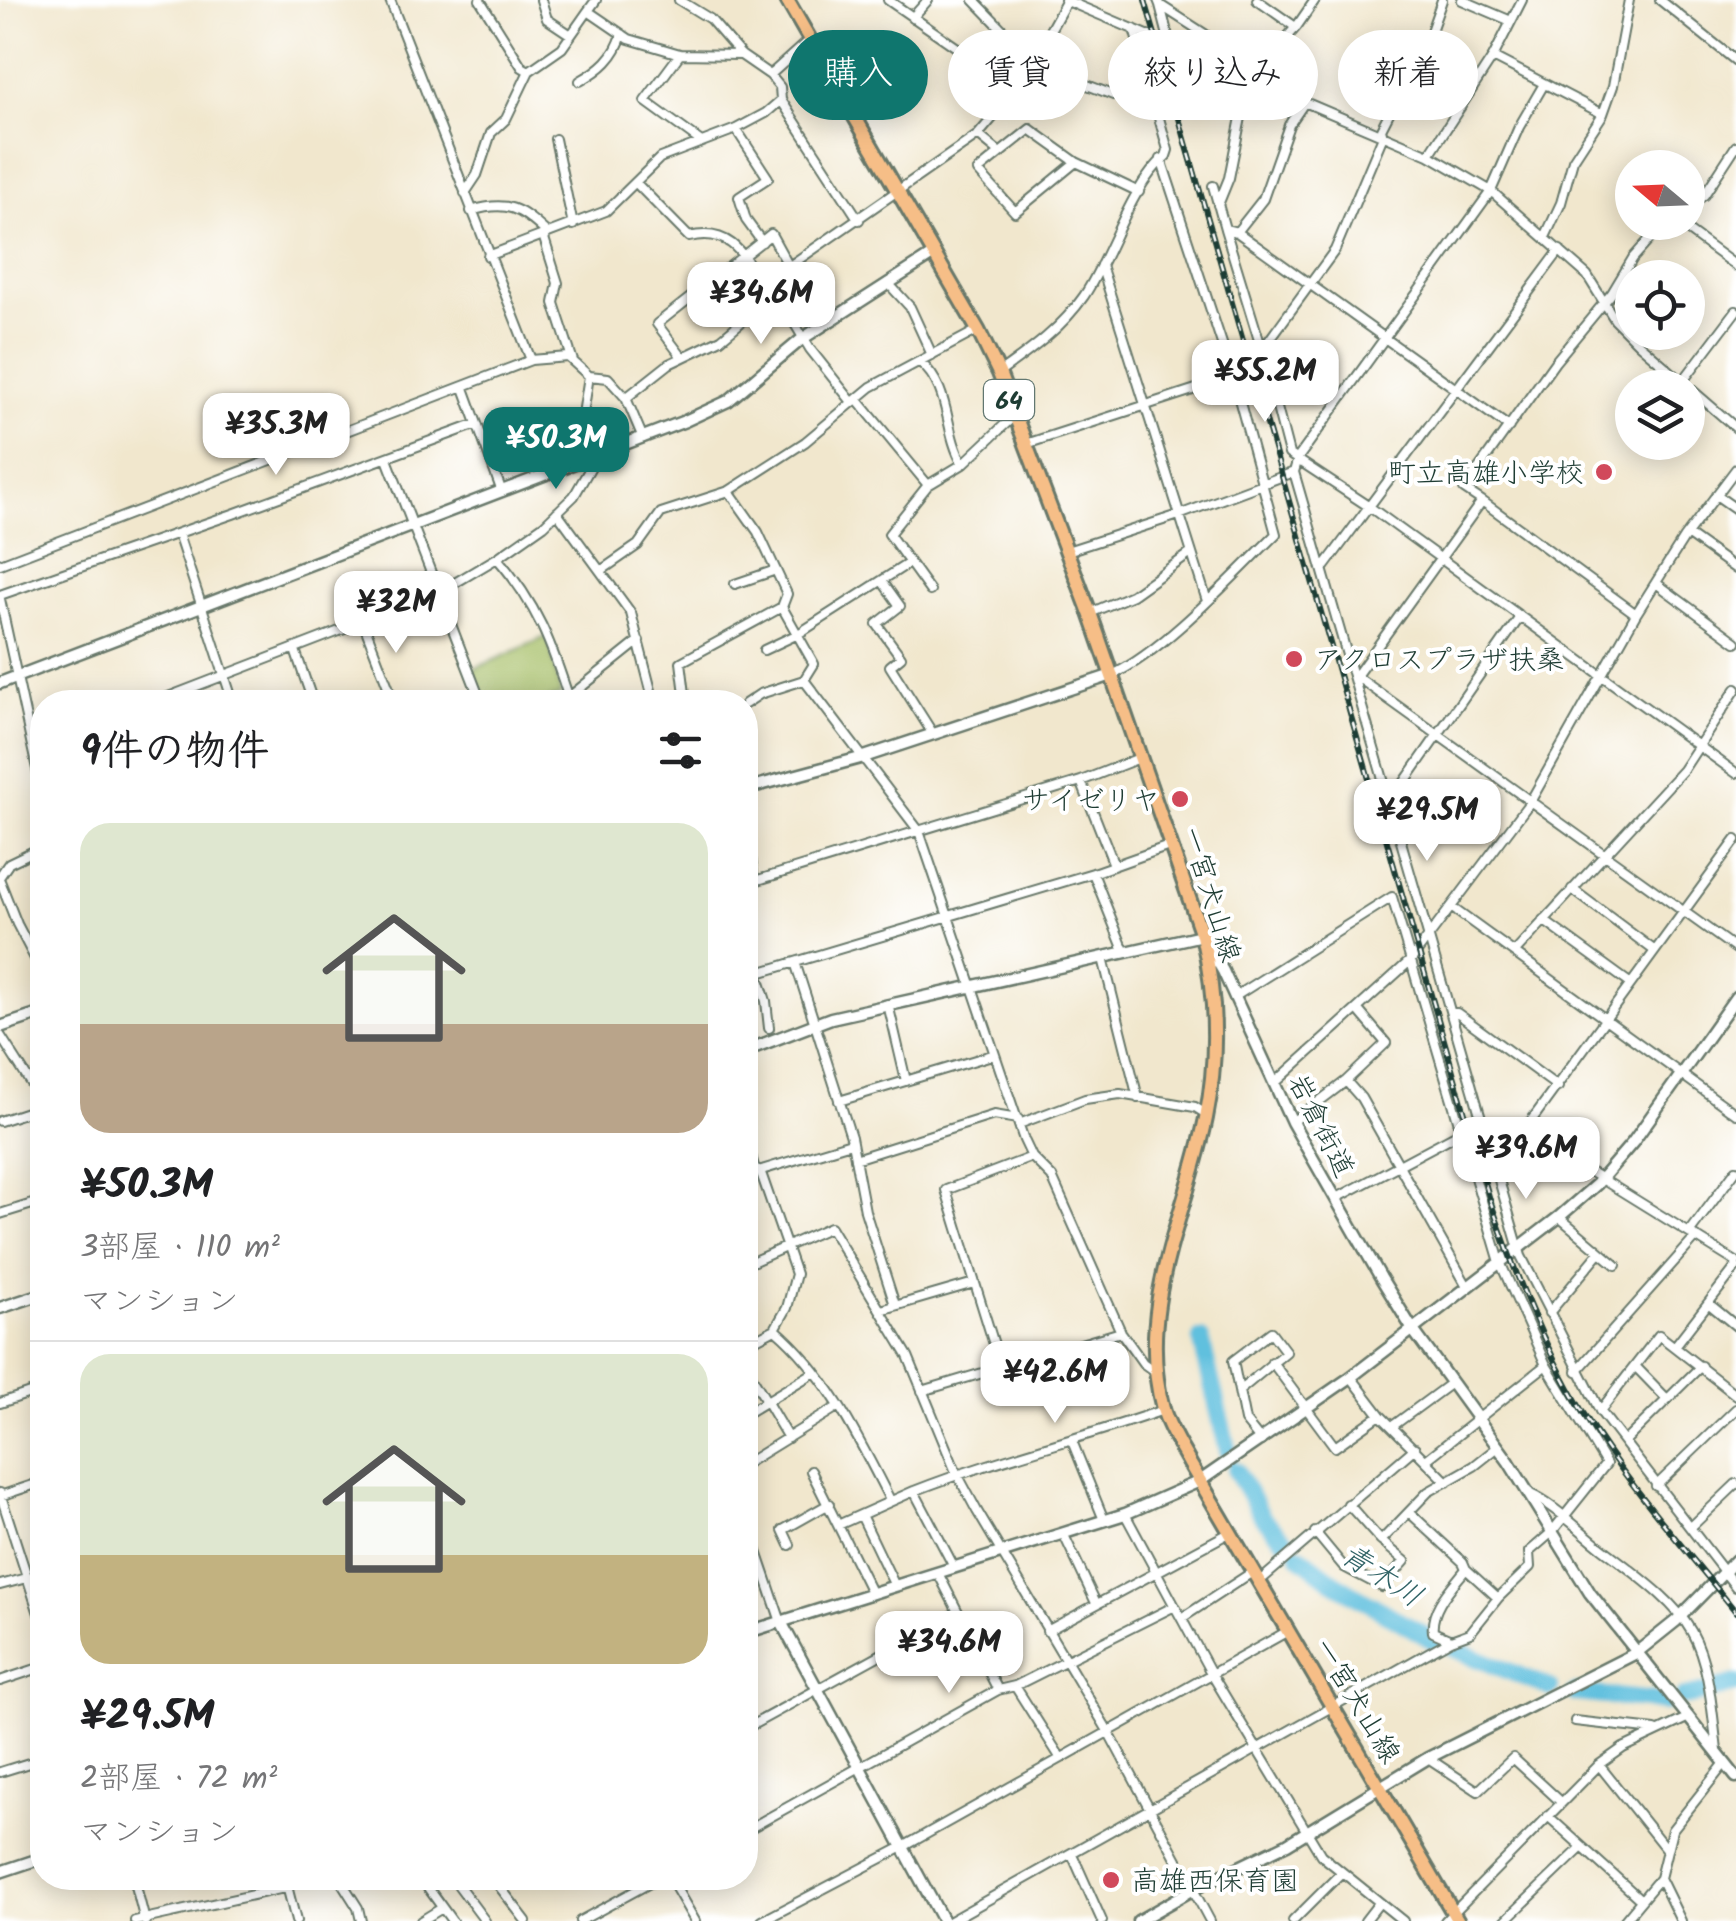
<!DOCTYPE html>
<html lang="ja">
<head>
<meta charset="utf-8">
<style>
  :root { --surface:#fff; --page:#f2f2f2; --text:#202124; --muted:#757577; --line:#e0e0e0; --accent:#0f766e }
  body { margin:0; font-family:Kalam,"Klee One",sans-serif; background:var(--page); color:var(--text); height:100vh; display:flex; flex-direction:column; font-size:38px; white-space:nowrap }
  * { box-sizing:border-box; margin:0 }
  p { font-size:32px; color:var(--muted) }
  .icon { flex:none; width:55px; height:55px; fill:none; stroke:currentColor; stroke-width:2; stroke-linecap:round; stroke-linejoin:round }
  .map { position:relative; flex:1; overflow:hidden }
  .sheet { position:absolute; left:30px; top:690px; width:728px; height:1200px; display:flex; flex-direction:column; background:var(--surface); border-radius:40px; box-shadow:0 5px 25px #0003 }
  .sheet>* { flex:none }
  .guide { position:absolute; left:788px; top:30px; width:798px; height:90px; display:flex; gap:20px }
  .needle { width:65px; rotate:289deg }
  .fabs { position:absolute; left:1615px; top:150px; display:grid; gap:20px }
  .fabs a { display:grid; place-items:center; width:90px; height:90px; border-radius:50%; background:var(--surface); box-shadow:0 5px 25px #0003; font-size:50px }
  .price { position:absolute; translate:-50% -85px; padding:0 22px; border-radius:20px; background:#fff; color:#222; font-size:32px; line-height:65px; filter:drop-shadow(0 2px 5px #0008) }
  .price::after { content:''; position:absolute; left:50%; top:60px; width:30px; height:22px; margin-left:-15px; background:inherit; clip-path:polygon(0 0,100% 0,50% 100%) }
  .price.on { background:var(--accent); color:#fff }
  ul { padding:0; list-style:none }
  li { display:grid; align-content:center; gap:20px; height:530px; padding:0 50px }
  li+li { border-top:2px solid var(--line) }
  li span { display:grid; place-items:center; height:310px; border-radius:30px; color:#555 }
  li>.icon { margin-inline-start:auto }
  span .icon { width:180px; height:180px; fill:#fffc; stroke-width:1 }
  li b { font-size:42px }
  h2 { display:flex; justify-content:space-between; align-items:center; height:120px; padding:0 50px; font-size:42px }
  .chip { padding:0 35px; border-radius:45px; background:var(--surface); box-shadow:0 5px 25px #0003; font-size:35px; line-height:90px }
  .chip.on { background:var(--accent); color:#fff }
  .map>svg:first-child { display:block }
</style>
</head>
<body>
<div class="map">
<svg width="1736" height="1921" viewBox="0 0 1736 1921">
  <rect width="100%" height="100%" fill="#fff"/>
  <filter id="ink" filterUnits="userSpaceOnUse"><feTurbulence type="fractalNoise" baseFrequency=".01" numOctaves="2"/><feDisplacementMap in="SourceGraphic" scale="20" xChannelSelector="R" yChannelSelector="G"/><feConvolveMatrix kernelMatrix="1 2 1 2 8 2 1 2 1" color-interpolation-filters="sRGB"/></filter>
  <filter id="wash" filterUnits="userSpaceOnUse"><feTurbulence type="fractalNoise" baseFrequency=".0048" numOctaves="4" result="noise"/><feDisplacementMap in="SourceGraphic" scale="40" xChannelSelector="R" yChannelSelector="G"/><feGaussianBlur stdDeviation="2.25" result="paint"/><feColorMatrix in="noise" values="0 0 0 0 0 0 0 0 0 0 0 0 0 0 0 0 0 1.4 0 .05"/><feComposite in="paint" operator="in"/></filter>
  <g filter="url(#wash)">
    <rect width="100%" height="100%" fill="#f1e7cd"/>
    <path fill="#a4bd64" stroke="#627d4c" stroke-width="2.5" d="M548,636L561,695L540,702H486L472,670Z"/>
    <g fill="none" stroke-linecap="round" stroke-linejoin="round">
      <path stroke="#60c0de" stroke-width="18" d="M1201,1339L1229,1455
        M1236,1471L1263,1518L1289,1544
        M1300,1556L1338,1585L1434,1641
        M1452,1648L1550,1688
        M1713,1690L1736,1684
        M1575,1693L1665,1702
        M1684,1697L1702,1693"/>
    </g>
  </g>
  <g filter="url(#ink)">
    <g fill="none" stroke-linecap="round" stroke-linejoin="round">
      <g stroke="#68786a" stroke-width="12">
        <path id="minor" d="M390,0L531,360
          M480,0L522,67L529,71
          M541,0L547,19L571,35
          M596,0L588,11L629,39L680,54L741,55
          M679,0L710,19L741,55L770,75
          M888,0L1017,89
          M974,0L1033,61
          M1065,0L1429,155L1491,191L1587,275L1615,320L1639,344L1736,428
          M1158,0L1160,5L1205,34L1193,53
          M1257,0L1294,26
          M1462,0L1511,21
          M1660,0L1736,61
          M1160,5L1170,44
          M912,18L928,0
          M680,54L645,101L700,141
          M1493,57L1603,114
          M580,81C600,70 616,57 622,34
          M1082,83L1157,112
          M1544,84L1519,127L1491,191L1298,458L1294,472L1521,1256L1600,1411L1736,1587
          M781,100L859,220
          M736,129L768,178L739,197L746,220L762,242
          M978,135L1000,153L1030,129L1076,162L1139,192
          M555,139L573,225
          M1000,153L978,171L1015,212L1076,162
          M1429,155L1493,57L1522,0
          M636,183L689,237C730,227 743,254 762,285
          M1213,186L1225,229
          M465,193L477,175L491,133L506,119L529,71L562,48L588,11
          M1218,205L1229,178L1248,82L1297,26L1315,0
          M1688,207L1704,195L1736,146
          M471,211C508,200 520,208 547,233
          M1676,222L1736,266
          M1237,232L1263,199L1289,125L1304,103
          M543,235L558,283L554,303L573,361
          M1546,235L1561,203L1573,160L1603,114L1613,86L1629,0
          M488,256L606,211L660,158L736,129L766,113L781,100L780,87L770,75L810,39
          M1101,265L1207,601
          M888,283L910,307L932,355
          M764,303L783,320L793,321L810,349L852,402
          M1262,350L1335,250L1383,136L1381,129L1431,31L1442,0
          M682,357L657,324L771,234L788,265
          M920,362C952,389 943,430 963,464
          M999,373C1031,350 1061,329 1084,296C1112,254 1129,188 1166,156L1168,150L1134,29
          M1683,381L1736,311
          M464,388L502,492
          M626,398L669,364L721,339L764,303L762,285L978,135L1017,89L1067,0
          M857,399L928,485
          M1509,427L1237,232L1225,229L1262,350L1289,454L1371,508L1736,773
          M1026,444L1233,377
          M488,452L583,414L589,376
          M387,459L481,702
          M729,491L758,532L787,594L782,607L814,664L804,680L760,694L745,704
          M1716,495L1736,509
          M1482,501L1464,489L1555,362L1612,293L1633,258L1665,222
          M557,512L631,613L654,702
          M178,534L233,702
          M1687,534L1736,569
          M1067,551L1179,515L1294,472
          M497,558C537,604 552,645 570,702
          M0,564L531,360L568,357L589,376L608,378L626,398L643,438
          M1324,567L1560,250
          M602,570L638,545L661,513L729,491L805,442L871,387L978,330
          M882,581L900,606L877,624L901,657L890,666L933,734
          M1656,583L1736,642
          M735,584L776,570
          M930,591L889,534L928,485L963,464L1015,415
          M0,595L233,514L477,424
          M0,599L42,792
          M1090,613L1132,595L1191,553
          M363,622L394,702
          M295,650L313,702
          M764,650L798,634L909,563
          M1112,675C1164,651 1233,576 1276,534L1233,377L1161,159
          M1356,676L1736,949
          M1356,676L1482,501L1636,614
          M804,680L919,831L1024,1140L1032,1157L1052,1177L1121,1332L1143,1363L1154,1371
          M155,702L438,593L497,558L544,525L574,496L597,456
          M555,702L569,697L639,641
          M686,702L681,662L782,607
          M1081,781L1114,865
          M1390,803L1520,617
          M745,811L754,881L753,974
          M1093,873L1125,953
          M0,876L9,863L42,847
          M0,881L17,924L42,972
          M745,884L1081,781L1142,757
          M1572,889L1655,951
          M1451,907L1736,1114
          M1543,920L1631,984
          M1515,952L1683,770L1736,689
          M1103,958L1138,1098
          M795,962L851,1137L865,1211L895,1305
          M757,973L766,1001L769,1028
          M745,977L1093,873L1172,845
          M888,1004L906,1081
          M1451,1013H1457L1558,1087
          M0,1035L42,1101
          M1346,1081L1361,1098L1467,1286
          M1275,1083L1411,960L1451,907L1530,802L1636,614L1684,538L1736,469
          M839,1101L992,1055
          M0,1121L42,1107
          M1292,1122L1346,1081L1386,1043L1358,1010
          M1019,1124L1085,1099L1120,1094L1195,1107L1206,1114
          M1526,1132L1736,1262
          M745,1133L755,1170L761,1173L796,1274L787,1308L775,1329L745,1345
          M855,1159L994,1115L1018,1119
          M1496,1169L1736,840
          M745,1175L851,1143
          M1335,1199L1461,1132
          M0,1214L42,1201
          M1559,1217L1616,1265
          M1690,1232L1736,1170
          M745,1265L830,1227L908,1356L956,1472L977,1511L1108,1731L1210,1921
          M1708,1303L1736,1326
          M881,1310L974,1283
          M1549,1313L1600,1252
          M775,1329C827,1373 859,1439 890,1500
          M1675,1346L1736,1267
          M1272,1362L1335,1447L1380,1415
          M745,1365L788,1438
          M1635,1366L1667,1399
          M1001,1367L946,1190L1032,1157
          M1577,1371L1696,1237
          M1351,1377L1380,1415L1447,1482
          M922,1391L1121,1332
          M1239,1391L1286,1352L1271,1332L1233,1361L1245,1421L1261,1441
          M0,1403L42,1389
          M1600,1411L1659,1335L1736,1395
          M745,1414L815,1372
          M1394,1425L1451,1383
          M1072,1441L1104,1520
          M1624,1442L1701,1366
          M1426,1460L1546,1365
          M745,1464L839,1406
          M811,1471L872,1594
          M1656,1486L1736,1409
          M0,1493L42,1623
          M1528,1493C1557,1506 1577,1529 1602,1548C1700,1622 1704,1629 1717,1751
          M0,1496L42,1482
          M1409,1512L1463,1562L1466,1569
          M1125,1514L1211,1673L1321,1855L1403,1921
          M861,1515L895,1586
          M745,1516L781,1622
          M838,1525L914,1491
          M1691,1527L1736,1484
          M1315,1532L1344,1567L1382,1587L1405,1561L1381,1541L1348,1504
          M1063,1533L1096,1603
          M1381,1541L1428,1492L1474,1466L1498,1447
          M790,1545L783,1530L829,1504
          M954,1567L914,1491C995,1459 1081,1439 1163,1410
          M938,1573L998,1690
          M1261,1580L1415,1448
          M0,1585L42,1574
          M1182,1618L1254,1571
          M1047,1631L1231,1532
          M1451,1640L1433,1632C1430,1608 1452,1587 1466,1569L1498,1598
          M0,1681L42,1667
          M1015,1686L1060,1757
          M1575,1721L1655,1730
          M745,1729L958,1612
          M1428,1758L1478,1791L1513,1758L1561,1802
          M1599,1765L1666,1849
          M0,1772L42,1759
          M1548,1816L1641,1900
          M745,1831L998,1690L1015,1686L1175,1606
          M1072,1854L1102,1921
          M134,1878L145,1921
          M285,1878L296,1921
          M339,1878L358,1908L361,1921
          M421,1878L452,1921
          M453,1878L485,1921
          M493,1878L526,1921
          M670,1878L695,1921
          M1660,1878L1681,1921
          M135,1921L289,1887
          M421,1921L442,1908
          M580,1921L659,1878
          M762,1921L903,1847L1288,1631
          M950,1921L1451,1640L1470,1633L1498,1598L1530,1567L1529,1552L1551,1533L1606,1464L1546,1365L1500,1262L1392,897L1234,997
          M1293,1921L1341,1873
          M1365,1921L1379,1903
          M1445,1921L1599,1765L1623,1748L1689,1717
          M1505,1921L1581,1848
          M1624,1921L1660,1878L1672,1830L1725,1763"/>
      </g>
      <g stroke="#68786a" stroke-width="15">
        <path id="tertiary" d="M0,683L685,421L728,401L802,339L934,254
          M745,789L864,757L1112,675
          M0,1027L42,1013
          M745,1051L831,1018L1202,935L1223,971L1292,1122L1381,1278L1413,1330L1509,1462L1590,1593L1736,1777
          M0,1308L42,1294
          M781,1622L943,1921
          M745,1633L1125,1514L1200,1481L1351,1377L1559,1217L1597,1184L1633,1142L1736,997
          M0,1872L42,1858
          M1138,1921L1194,1889L1287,1844L1428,1758L1636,1653L1676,1621L1736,1560"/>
      </g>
      <g stroke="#68786a" stroke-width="18">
        <path id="primary" d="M787,0L978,330L999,373L1090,613L1202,935C1216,994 1218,1058 1206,1118C1186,1216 1135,1306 1163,1409C1169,1429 1180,1446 1190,1464L1458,1921"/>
      </g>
      <use href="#minor" stroke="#fff" stroke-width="8"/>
      <use href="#tertiary" stroke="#fff" stroke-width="10"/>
      <use href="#primary" stroke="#f6be87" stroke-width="12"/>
      <g stroke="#1f3d34" stroke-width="6">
        <path id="rail" d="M1145,0L1490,1200C1515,1273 1542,1344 1582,1411C1626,1483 1683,1546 1736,1612"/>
      </g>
      <use href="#rail" stroke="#fff" stroke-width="2.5" stroke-dasharray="8" stroke-linecap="butt"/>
    </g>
  </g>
  <g fill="#d1495b" stroke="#fff" stroke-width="4">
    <circle cx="1604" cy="472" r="10"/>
    <circle cx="1294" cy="659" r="10"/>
    <circle cx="1180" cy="799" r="10"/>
    <circle cx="1111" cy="1880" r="10"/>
  </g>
  <g text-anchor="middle" stroke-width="8" stroke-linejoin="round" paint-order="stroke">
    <rect fill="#fff" stroke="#627771" stroke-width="2.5" x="984" y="380" width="50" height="40" rx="8"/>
    <g font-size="25" font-weight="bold" fill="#1f3d34">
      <text x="1009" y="409">64</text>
    </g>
    <g font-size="28" fill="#1f3d34" stroke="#fff" text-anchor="end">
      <text x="1584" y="482">町立高雄小学校</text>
      <text x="1314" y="669" text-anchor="start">アクロスプラザ扶桑</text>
      <text x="1160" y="809">サイゼリヤ</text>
      <text x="1131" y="1890" text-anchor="start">高雄西保育園</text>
    </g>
    <g font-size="28" fill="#1f3d34" stroke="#fff">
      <text transform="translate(1212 894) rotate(73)" y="10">一宮犬山線</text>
      <text transform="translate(1322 1125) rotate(63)" y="10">岩倉街道</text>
      <text transform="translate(1358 1700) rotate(59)" y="10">一宮犬山線</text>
    </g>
    <g font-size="30" font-style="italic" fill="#326467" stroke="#fff">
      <text transform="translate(1382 1575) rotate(33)" y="10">青木川</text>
    </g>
  </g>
</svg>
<div class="fabs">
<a><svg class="needle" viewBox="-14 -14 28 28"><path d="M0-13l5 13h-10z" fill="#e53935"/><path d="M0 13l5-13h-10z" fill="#757577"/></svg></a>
<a><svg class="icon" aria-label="locate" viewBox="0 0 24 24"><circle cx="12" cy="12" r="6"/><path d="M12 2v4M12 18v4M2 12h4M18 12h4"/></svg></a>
<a><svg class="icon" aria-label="layers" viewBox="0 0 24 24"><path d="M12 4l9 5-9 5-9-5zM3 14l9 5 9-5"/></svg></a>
</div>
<b class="price" style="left:761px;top:347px">¥34.6M</b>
<b class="price" style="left:1265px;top:425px">¥55.2M</b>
<b class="price" style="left:276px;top:478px">¥35.3M</b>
<b class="price on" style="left:556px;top:492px">¥50.3M</b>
<b class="price" style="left:396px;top:656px">¥32M</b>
<b class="price" style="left:1427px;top:864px">¥29.5M</b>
<b class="price" style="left:1526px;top:1202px">¥39.6M</b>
<b class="price" style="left:1055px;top:1426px">¥42.6M</b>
<b class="price" style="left:949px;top:1696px">¥34.6M</b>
<div class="guide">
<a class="chip on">購入</a>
<a class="chip">賃貸</a>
<a class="chip">絞り込み</a>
<a class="chip">新着</a>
</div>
<section class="sheet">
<h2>9件の物件<svg class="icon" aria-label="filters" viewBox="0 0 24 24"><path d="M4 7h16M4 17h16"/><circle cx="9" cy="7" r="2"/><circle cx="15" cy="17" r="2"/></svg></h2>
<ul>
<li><span style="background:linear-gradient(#dfe7d0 65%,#b9a48a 0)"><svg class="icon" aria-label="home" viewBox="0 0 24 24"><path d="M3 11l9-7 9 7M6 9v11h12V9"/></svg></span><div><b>¥50.3M</b><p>3部屋 · 110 m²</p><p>マンション</p></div></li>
<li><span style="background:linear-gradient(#dfe7d0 65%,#c2b280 0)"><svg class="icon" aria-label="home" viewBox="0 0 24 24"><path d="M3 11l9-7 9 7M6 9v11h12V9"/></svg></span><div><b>¥29.5M</b><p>2部屋 · 72 m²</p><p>マンション</p></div></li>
</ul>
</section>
</div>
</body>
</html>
